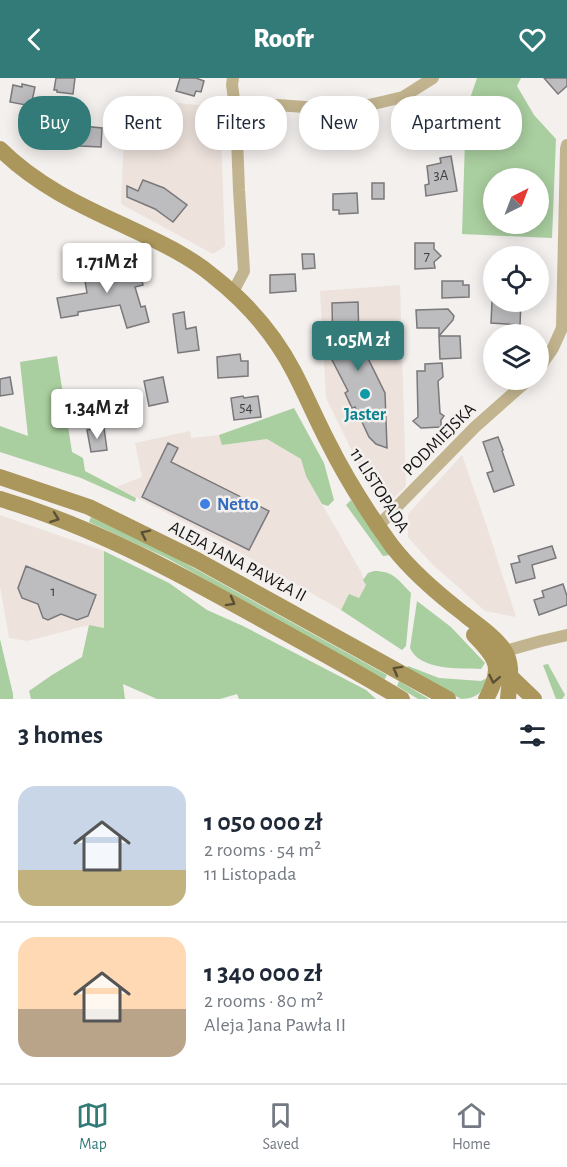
<!DOCTYPE html>
<html lang="en">
<head>
<meta charset="utf-8">
<style>
  :root { --surface:#fff; --page:#f2f2f3; --text:#1f2937; --muted:#747a83; --line:#e0e1e3; --accent:#327b78 }
  body { margin:0; font-family:"Alegreya Sans",sans-serif; background:var(--page); color:var(--text); height:100vh; display:flex; flex-direction:column; font-size:22px; white-space:nowrap }
  * { box-sizing:border-box; margin:0 }
  p { font-size:20px; color:var(--muted) }
  .icon { flex:none; width:33px; height:33px; fill:none; stroke:currentColor; stroke-width:2; stroke-linecap:round; stroke-linejoin:round }
  .map { position:relative; height:621px; overflow:hidden }
  .sheet { display:flex; flex-direction:column; background:var(--surface); flex:1 }
  .sheet>* { flex:none }
  .hud { position:absolute; left:18px; top:18px; width:531px; height:54px; display:flex; gap:12px }
  .needle { width:39px; rotate:42deg }
  .fabs { position:absolute; left:483px; top:90px; display:grid; gap:12px }
  .fabs a { display:grid; place-items:center; width:66px; height:66px; border-radius:50%; background:var(--surface); box-shadow:0 3px 15px #0003; font-size:30px }
  .price { position:absolute; translate:-50% -51px; padding:0 14px; border-radius:6px; background:#fff; color:#222; font-size:20px; line-height:39px; filter:drop-shadow(0 2px 3px #0008) }
  .price::after { content:''; position:absolute; left:50%; top:36px; width:18px; height:14px; margin-left:-9px; background:inherit; clip-path:polygon(0 0,100% 0,50% 100%) }
  .price.current { background:var(--accent); color:#fff }
  ul { padding:0; list-style:none }
  li { display:flex; align-items:center; gap:18px; height:150px; padding:0 18px }
  li+li { border-top:2px solid var(--line) }
  li span { display:grid; place-items:center; flex:none; width:168px; height:120px; border-radius:18px; color:#555 }
  li>.icon { margin-inline-start:auto }
  span .icon { width:72px; height:72px; fill:#fffc; stroke-width:1 }
  li b { font-size:26px }
  h2 { display:flex; justify-content:space-between; align-items:center; height:72px; padding:0 18px; font-size:26px }
  .chip { padding:0 21px; border-radius:24px; background:var(--surface); box-shadow:0 3px 15px #0003; font-size:21px; line-height:54px }
  .chip.current { background:var(--accent); color:#fff }
  header { display:flex; justify-content:space-between; align-items:center; height:78px; padding:0 18px; background:var(--accent); color:#fff; font-size:27px; font-weight:800 }
  .tabs { display:flex; justify-content:space-around; align-items:center; height:84px; border-top:2px solid var(--line); background:var(--surface); font-size:16px; color:var(--muted) }
  .tabs a { display:grid; justify-items:center; gap:3px }
  .tabs .current { color:var(--accent) }
  .map>svg:first-child { display:block }
</style>
</head>
<body>
<header><svg class="icon" aria-label="back" viewBox="0 0 24 24"><path d="M15 5l-7 7 7 7"/></svg>Roofr<svg class="icon" aria-label="heart" viewBox="0 0 24 24"><path d="M12 20l-8-8c-3-5 5-10 8-4 3-6 11-1 8 4z"/></svg></header>
<div class="map">
<svg width="567" height="621" viewBox="0 0 567 621">
  <rect width="100%" height="100%" fill="#f3f0ee"/>
  <path fill="#ede2dc" d="M155,23L220,29L225,168L213,176L121,126L125,33L149,36Z
    M400,207L406,408L393,421L377,419L369,408L326,320L320,213Z
    M190,353L191,360L219,357L223,367L267,361L302,381L306,398L361,494L366,507L359,520L349,517L341,532L204,454L116,409L142,399L135,365Z
    M462,377L486,446L516,539L485,533L431,485L408,459V436Z
    M0,437L104,473V551L89,547L27,563L9,560L0,508Z"/>
  <path fill="#a9ce9f" fill-rule="evenodd" d="M477,0H521L517,8L534,37L556,61L552,160L462,156L466,32ZM494,100H538V146H494Z
    M57,278L72,374L83,380L85,393L136,420L135,424L81,400L0,374V348L28,358L20,284Z
    M294,330L324,385L334,422L328,428L322,426L306,398L301,381L267,361L222,367L219,357Z
    M351,422L390,477L383,478L346,427Z
    M91,439L163,473L387,597L384,602L167,480L89,444Z
    M104,473L169,505L207,532L243,548L366,612L376,621H239L237,616L220,621H157L123,606L125,621H31L29,613L52,597L82,579L89,547L104,550Z
    M374,493C394,493 398,502 411,515L406,568L402,572L341,532L349,516L359,520L366,507L363,502L368,495Z
    M417,523L451,549L485,585L481,591C460,590 420,593 410,570Z
    M0,561L13,616V621H0Z
    M548,586L565,617L562,621H556L543,587Z
    M408,588L439,600L481,603L489,599C482,614 479,620 461,621L406,591Z
    M399,603L429,621H418L397,608Z"/>
  <path fill="#bdbcbf" stroke="#7a787b" stroke-width="1.5" d="M56,0H75L73,16L57,14V12H54Z
    M180,0H196L204,3L201,14L196,13L194,18L176,13Z
    M544,0H567V8L558,16Z
    M22,6L35,9L31,28L10,24L13,7L22,9Z
    M111,33H124L123,52L110,51Z
    M82,48L102,50L101,69L80,68Z
    M451,78L457,113L426,118L425,107L429,106L427,88L441,85L440,80Z
    M143,102L164,110L187,127L173,144L155,131L127,119V108L138,113Z
    M372,105H384V121H372Z
    M357,115L358,135L339,136V132H333V116Z
    M415,165H434V171L441,178L434,184L435,190L415,191Z
    M302,176H314L315,190L303,191Z
    M87,178L94,183L99,182L102,199L138,189L143,207L135,209L141,229L145,228L149,244L127,250L120,227L78,234V237L61,240L57,220L87,215L82,185Z
    M295,196L296,213L270,215V197Z
    M442,203H463V207H469V219L442,220Z
    M358,224L359,262L385,315L387,370L376,366L369,359L355,329L352,330L345,315L348,313L329,276L333,274L332,225Z
    M492,224H521L520,247L491,245Z
    M448,231L454,238L453,242L439,258V250H417L416,232Z
    M184,234L186,251L196,249L199,272L178,275L173,236Z
    M439,258H460L461,280L440,281Z
    M240,276L241,283H248V298L218,300L217,279Z
    M442,285L443,299L438,303L440,335L444,338L441,342V349L421,350L413,343L418,339L417,293H425V286Z
    M10,299L13,316L0,318V301Z
    M163,299L168,324L149,328L144,303Z
    M243,318L244,320L258,318L261,339L234,342L231,320Z
    M104,350L107,372L91,374L87,352Z
    M498,359L503,372L502,373L514,407L494,414L487,395L493,393L483,364Z
    M168,365L178,370L171,384L269,433L249,472L142,419Z
    M552,468L556,480L532,487L535,500L516,505L511,486L520,484L518,478Z
    M26,488L96,517L88,538L77,542L61,536L48,542L43,540L38,526L22,520L18,510Z
    M563,506L567,518V527L539,537L534,522L544,519L542,513Z"/>
  <g fill="none" stroke-linecap="round" stroke-linejoin="round">
    <path stroke="#c2b48e" stroke-width="12" d="M236,35L263,26L319,30L369,27L403,19L433,0
      M233,214L244,193L239,112L236,35L232,7L233,0
      M538,292L553,270L562,250L566,71L567,67
      M378,448L475,349L528,302
      M505,573L541,563L567,557"/>
    <path stroke="#ab965c" stroke-width="16" d="M0,71C35,106 79,127 123,147C154,162 187,176 213,198C246,224 275,257 294,294C306,317 316,341 328,364C346,400 368,435 392,468C412,494 438,516 464,536C476,546 496,559 504,572C514,587 509,605 508,621
      M0,399L89,429L197,482L448,621
      M0,421C95,449 180,496 266,544C311,569 358,594 402,621
      M474,557C498,581 503,590 486,621
      M510,598L534,621"/>
  </g>
  <defs><path id="oneway-chevron" d="M-2-3.5L2.5 0L-2 3.5" fill="none" stroke-width="1.6" stroke-linecap="round" stroke-linejoin="round" transform="scale(1.5)"/></defs>
  <g stroke="#5a5036">
    <use href="#oneway-chevron" transform="translate(55 440) rotate(20)"/>
    <use href="#oneway-chevron" transform="translate(145 456) rotate(-154)"/>
    <use href="#oneway-chevron" transform="translate(231 524) rotate(29)"/>
    <use href="#oneway-chevron" transform="translate(397 592) rotate(-151)"/>
    <use href="#oneway-chevron" transform="translate(494 601) rotate(101)"/>
  </g>
  <circle fill="#0f9aa8" stroke="#f3f0ee" stroke-width="2" cx="365" cy="316" r="6"/>
  <circle fill="#3f7fe0" stroke="#f3f0ee" stroke-width="2" cx="205" cy="426" r="6"/>
  <g text-anchor="middle" stroke-width="5" stroke-linejoin="round" paint-order="stroke">
    <g font-size="15" fill="#404040">
      <text x="441" y="102">3A</text>
      <text x="427" y="183">7</text>
      <text x="246" y="334">54</text>
      <text x="53" y="518">1</text>
    </g>
    <g font-size="18" font-weight="bold" fill="#0d838f" stroke="#f3f0ee">
      <text x="365" y="342">Jaster</text>
    </g>
    <g font-size="18" fill="#171616" stroke="#f3f0ee">
      <text transform="translate(439 361) rotate(-45)" y="6">PODMIEJSKA</text>
      <text transform="translate(380 412) rotate(58)" y="6">11 LISTOPADA</text>
      <text transform="translate(238 483) rotate(28)" y="6">ALEJA JANA PAWŁA II</text>
    </g>
    <g font-size="18" font-weight="bold" fill="#366cbe" stroke="#f3f0ee" text-anchor="start">
      <text x="217" y="432">Netto</text>
    </g>
  </g>
</svg>
<div class="fabs">
<a><svg class="needle" viewBox="-14 -14 28 28"><path d="M0-13l5 13h-10z" fill="#e53935"/><path d="M0 13l5-13h-10z" fill="#747a83"/></svg></a>
<a><svg class="icon" aria-label="locate" viewBox="0 0 24 24"><circle cx="12" cy="12" r="6"/><path d="M12 2v4M12 18v4M2 12h4M18 12h4"/></svg></a>
<a><svg class="icon" aria-label="layers" viewBox="0 0 24 24"><path d="M12 4l9 5-9 5-9-5zM3 14l9 5 9-5"/></svg></a>
</div>
<b class="price" style="left:107px;top:216px">1.71M zł</b>
<b class="price current" style="left:358px;top:294px">1.05M zł</b>
<b class="price" style="left:97px;top:362px">1.34M zł</b>
<div class="hud">
<a class="chip current">Buy</a>
<a class="chip">Rent</a>
<a class="chip">Filters</a>
<a class="chip">New</a>
<a class="chip">Apartment</a>
</div>
</div>
<section class="sheet">
<h2>3 homes<svg class="icon" aria-label="filters" viewBox="0 0 24 24"><path d="M4 7h16M4 17h16"/><circle cx="9" cy="7" r="2"/><circle cx="15" cy="17" r="2"/></svg></h2>
<ul>
<li><span style="background:linear-gradient(#c9d6e8 70%,#c2b280 0)"><svg class="icon" aria-label="home" viewBox="0 0 24 24"><path d="M3 11l9-7 9 7M6 9v11h12V9"/></svg></span><div><b>1 050 000 zł</b><p>2 rooms · 54 m²</p><p>11 Listopada</p></div></li>
<li><span style="background:linear-gradient(#ffd9b3 60%,#b9a48a 0)"><svg class="icon" aria-label="home" viewBox="0 0 24 24"><path d="M3 11l9-7 9 7M6 9v11h12V9"/></svg></span><div><b>1 340 000 zł</b><p>2 rooms · 80 m²</p><p>Aleja Jana Pawła II</p></div></li>
</ul>
</section>
<nav class="tabs">
<a class="current"><svg class="icon" aria-label="map" viewBox="0 0 24 24"><path d="M3 6l6-2 6 2 6-2v14l-6 2-6-2-6 2zM9 4v14M15 6v14"/></svg>Map</a>
<a><svg class="icon" aria-label="saved" viewBox="0 0 24 24"><path d="M7 4h10v16l-5-4-5 4z"/></svg>Saved</a>
<a><svg class="icon" aria-label="home" viewBox="0 0 24 24"><path d="M3 11l9-7 9 7M6 9v11h12V9"/></svg>Home</a>
</nav>
</body>
</html>
